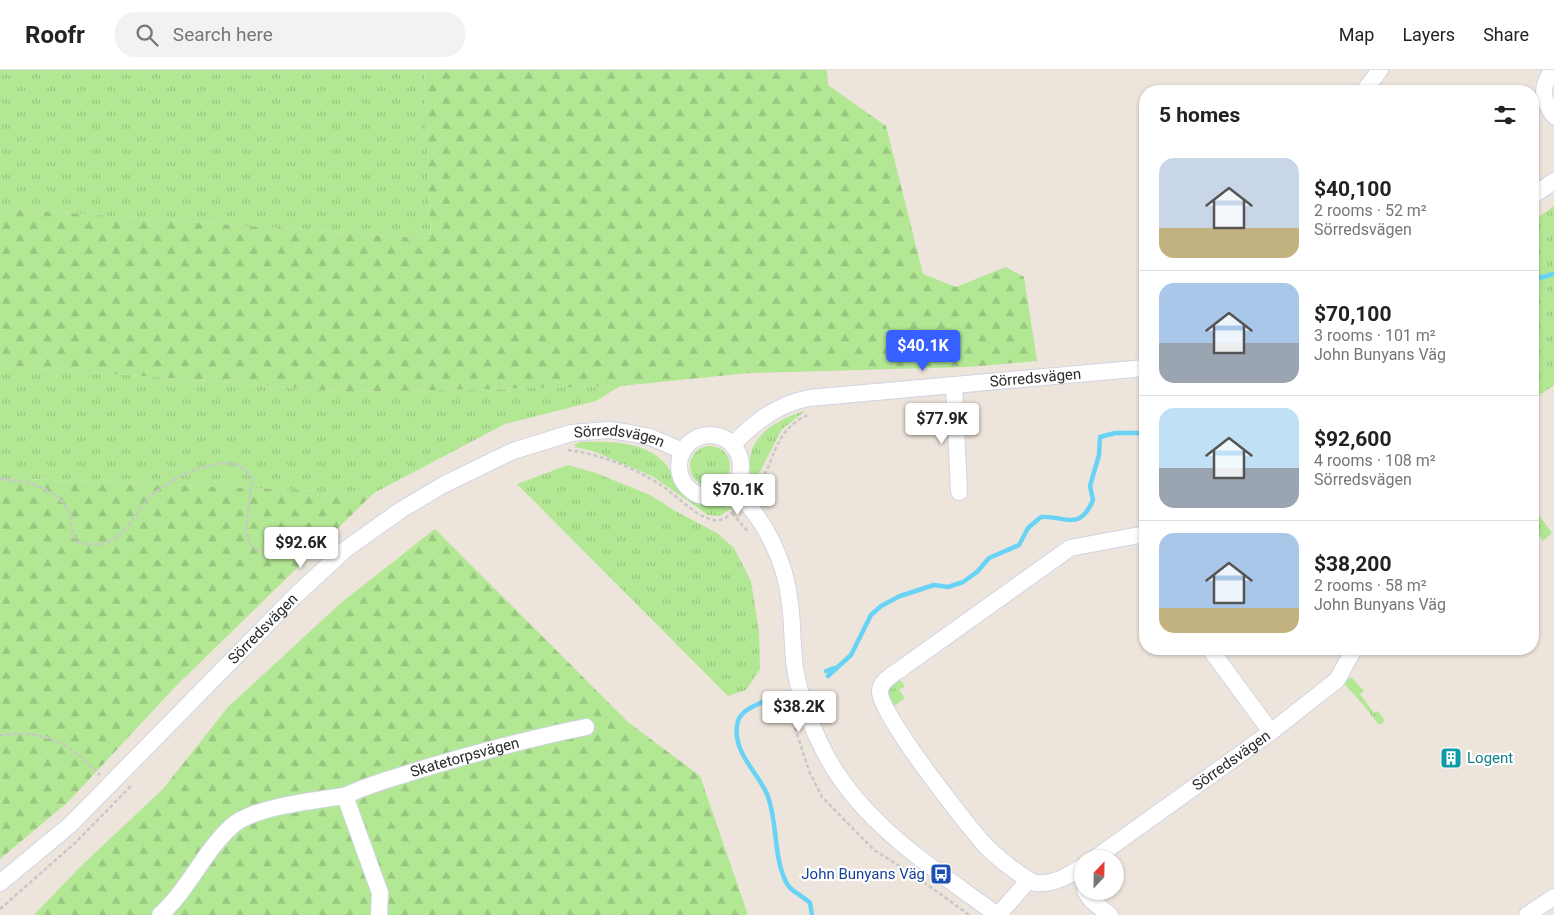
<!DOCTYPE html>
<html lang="en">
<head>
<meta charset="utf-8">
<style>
  :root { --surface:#fff; --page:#f2f2f2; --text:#222; --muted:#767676; --line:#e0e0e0; --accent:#3660ff }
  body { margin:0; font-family:Roboto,sans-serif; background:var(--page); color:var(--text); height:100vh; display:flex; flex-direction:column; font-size:19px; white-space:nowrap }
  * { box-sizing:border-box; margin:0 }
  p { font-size:16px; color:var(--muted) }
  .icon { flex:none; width:28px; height:28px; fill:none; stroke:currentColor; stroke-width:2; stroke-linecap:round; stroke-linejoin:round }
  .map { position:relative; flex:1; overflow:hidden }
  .panel { position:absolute; left:1139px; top:15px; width:400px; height:570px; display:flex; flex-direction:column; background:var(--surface); border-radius:20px; box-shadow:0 1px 4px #0004 }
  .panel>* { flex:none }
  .needle { width:32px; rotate:22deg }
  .controls { position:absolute; left:1074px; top:780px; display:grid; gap:10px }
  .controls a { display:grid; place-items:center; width:50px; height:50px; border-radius:50%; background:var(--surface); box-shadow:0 1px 4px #0004; font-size:25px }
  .price { position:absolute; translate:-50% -42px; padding:0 11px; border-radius:5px; background:#fff; color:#222; font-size:16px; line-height:32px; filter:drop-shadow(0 1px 2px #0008) }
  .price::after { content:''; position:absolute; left:50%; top:30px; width:15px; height:11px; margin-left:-8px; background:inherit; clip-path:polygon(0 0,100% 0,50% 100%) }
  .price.on { background:var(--accent); color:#fff }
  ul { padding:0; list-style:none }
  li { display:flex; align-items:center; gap:15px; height:125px; padding:0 20px }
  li+li { border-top:1px solid var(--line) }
  li span { display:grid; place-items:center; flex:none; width:140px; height:100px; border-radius:15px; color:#555 }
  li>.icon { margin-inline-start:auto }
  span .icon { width:60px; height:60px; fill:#fffc; stroke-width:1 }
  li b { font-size:21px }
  h2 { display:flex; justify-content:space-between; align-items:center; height:60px; padding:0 20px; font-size:21px }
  header { display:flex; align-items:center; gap:30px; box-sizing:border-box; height:70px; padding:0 25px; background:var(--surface); border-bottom:1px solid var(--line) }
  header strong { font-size:24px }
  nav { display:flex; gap:28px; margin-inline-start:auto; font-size:18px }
  .search { width:350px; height:45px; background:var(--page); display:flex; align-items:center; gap:12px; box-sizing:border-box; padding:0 18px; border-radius:20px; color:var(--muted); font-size:19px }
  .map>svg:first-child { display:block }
</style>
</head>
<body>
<header>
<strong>Roofr</strong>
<div class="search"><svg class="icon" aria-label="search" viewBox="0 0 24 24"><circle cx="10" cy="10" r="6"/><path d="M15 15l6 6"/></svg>Search here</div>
<nav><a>Map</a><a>Layers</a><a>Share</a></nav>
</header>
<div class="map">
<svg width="1554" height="845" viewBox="0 0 1554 845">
  <defs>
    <pattern id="grass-tufts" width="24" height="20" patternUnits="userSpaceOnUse" patternTransform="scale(1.25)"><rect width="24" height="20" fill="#b2e794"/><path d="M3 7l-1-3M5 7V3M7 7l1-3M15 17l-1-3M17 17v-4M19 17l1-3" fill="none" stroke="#99c680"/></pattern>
    <pattern id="forest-firs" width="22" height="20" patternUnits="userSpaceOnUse" patternTransform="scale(1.25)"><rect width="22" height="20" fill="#b2e794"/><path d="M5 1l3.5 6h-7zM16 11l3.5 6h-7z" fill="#99c680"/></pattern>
  </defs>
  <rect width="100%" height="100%" fill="#ede5db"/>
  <path fill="url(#grass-tufts)" d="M0,0H424L431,169L0,138Z
    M1554,136V315L1533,330V151Z
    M0,295L351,322L620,316L596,331L505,354L374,423L0,408Z
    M805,341L782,359L753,415C739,372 769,352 805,341Z
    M581,372C611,371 654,371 671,402C677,411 678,420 688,427C701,436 717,432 732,438L720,446L708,445L652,406L593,381L575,377V374Z
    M690 396a20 20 0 1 1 40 0a20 20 0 1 1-40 0Z
    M568,395L596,403L650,425L677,442L717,463L734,478L751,511L759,562L760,599L746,620L728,626L517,414Z
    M1536,441L1552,463L1543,471L1533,457V442Z
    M1351,607L1364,621L1360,624L1374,643L1378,641L1385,651L1379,655L1361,632L1344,614L1345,611Z
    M898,608L905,616L899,620L905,628L893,637L885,620Z"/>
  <path fill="url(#forest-firs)" d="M424,0H827L828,15L886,56L923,204L956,217L1006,197L1024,207L1037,291L967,297L749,303L620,316L351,322L0,295V138L431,169Z
    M0,408L374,423L175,617L68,732L0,789Z
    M435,459L628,652L700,706L748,845H34L80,797L163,719L228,637L342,532Z"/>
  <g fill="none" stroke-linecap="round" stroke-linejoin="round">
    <path stroke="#68d3f5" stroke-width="4.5" d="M1532,210L1554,204
      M826,601L834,598
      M828,606L851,585L871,545L881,536L900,526L934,515L948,517L963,512L977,502L989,488L1019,475L1028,458L1041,447C1064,445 1079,463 1093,430L1090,416L1099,385L1100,367L1115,363H1145
      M769,629C759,634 742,639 738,651C730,680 757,701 767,724C778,752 773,783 785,810C789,821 802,825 810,833L812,845"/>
    <g stroke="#d0d4e4" stroke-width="18">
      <g id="minor">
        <path d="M1553,0C1540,17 1542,29 1554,46"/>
        <path d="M1364,21L1380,0"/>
        <path d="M1532,126L1554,111"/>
        <path d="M954,315L959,422"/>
        <circle cx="710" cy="396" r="31"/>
        <path id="s1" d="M732,375C754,353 777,334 809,328L1145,298"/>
        <path d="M732,418C764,447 786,491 790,534C793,555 792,577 795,598C799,623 809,650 820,673C855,750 931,796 997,845"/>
        <path d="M1210,579L1271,662"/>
        <path id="s2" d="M345,726C371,713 398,707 425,698C479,682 532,668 586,657"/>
        <path id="s3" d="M1094,789L1271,662L1337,610L1354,579"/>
        <path d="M1082,797C1068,806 1053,815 1035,813C1021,807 995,786 984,774C967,755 877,641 880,621C881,610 894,604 902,598L1070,478L1145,464"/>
        <path id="s4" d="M0,813L70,755L295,526L346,479L401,440L443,415L513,381L571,363L609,360L630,363L650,367L683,381"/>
        <path d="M1085,821L1092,831L1110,845"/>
        <path d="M160,845C189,819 204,781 232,756C252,737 318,730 345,726L380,823L379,845"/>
        <path d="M998,845L1029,810"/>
        <path d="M1527,845L1554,827"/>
      </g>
    </g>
    <path stroke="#c8c8c8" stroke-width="2.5" stroke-dasharray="4 2.5" stroke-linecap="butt" d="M568,380C601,384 638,399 665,418C680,428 696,447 714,450C721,452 729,446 734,441
      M0,409C21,410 56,417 67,438C72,448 72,460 76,472C88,475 98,476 110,471C125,465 137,442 148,429C163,412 219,383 241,397C245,400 249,405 252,408L246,460L248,472L256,480H266L284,463C298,462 318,465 319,483
      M754,421C776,395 771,361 808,345
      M732,443L749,463
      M789,639L809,701L822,727L874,780L914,805L969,845
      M0,665C47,659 68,673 100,705
      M0,839L75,773L131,716"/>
    <use href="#minor" stroke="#fff" stroke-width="16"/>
  </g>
  <defs>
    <g id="building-square" transform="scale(1.125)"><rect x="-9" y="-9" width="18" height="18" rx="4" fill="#0f9aa8" stroke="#fff"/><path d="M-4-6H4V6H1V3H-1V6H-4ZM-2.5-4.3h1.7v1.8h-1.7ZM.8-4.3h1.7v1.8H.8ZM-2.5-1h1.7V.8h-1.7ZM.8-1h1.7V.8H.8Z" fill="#fff"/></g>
    <g id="bus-square" transform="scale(1.125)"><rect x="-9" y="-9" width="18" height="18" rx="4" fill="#1a4fb4" stroke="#fff"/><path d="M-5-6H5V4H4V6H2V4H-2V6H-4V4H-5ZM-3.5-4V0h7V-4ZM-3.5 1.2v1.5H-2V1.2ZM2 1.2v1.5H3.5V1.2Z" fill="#fff"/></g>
  </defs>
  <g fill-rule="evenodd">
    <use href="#building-square" x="1451" y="688"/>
    <use href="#bus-square" x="941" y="804"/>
  </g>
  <g text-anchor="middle" stroke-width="4.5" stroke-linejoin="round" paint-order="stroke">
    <g font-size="15" fill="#2a2a2a" stroke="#fff">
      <text dy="5" stroke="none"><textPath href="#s1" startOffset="319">Sörredsvägen</textPath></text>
      <text dy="5" stroke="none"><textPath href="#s4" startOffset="785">Sörredsvägen</textPath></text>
      <text dy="5" stroke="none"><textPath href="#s4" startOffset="366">Sörredsvägen</textPath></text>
      <text dy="5" stroke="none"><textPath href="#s2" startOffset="126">Skatetorpsvägen</textPath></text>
      <text dy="5" stroke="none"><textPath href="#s3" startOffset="169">Sörredsvägen</textPath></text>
    </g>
    <g font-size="15" fill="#0d838f" stroke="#fff" text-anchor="start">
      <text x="1467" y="693">Logent</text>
    </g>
    <g font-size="15" fill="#164399" stroke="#fff" text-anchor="end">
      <text x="925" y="809">John Bunyans Väg</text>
    </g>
  </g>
</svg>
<div class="controls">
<a><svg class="needle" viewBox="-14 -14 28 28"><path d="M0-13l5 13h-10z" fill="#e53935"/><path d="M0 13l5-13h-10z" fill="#767676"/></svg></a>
</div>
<b class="price on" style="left:923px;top:302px">$40.1K</b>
<b class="price" style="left:942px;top:375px">$77.9K</b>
<b class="price" style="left:738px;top:446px">$70.1K</b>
<b class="price" style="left:301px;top:499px">$92.6K</b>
<b class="price" style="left:799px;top:663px">$38.2K</b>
<section class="panel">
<h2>5 homes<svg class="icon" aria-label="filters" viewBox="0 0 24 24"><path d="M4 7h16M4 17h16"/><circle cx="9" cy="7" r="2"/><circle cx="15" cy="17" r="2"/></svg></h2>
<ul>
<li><span style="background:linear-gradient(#c9d6e8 70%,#c2b280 0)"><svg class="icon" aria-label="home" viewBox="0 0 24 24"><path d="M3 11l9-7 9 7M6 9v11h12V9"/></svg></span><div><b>$40,100</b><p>2 rooms · 52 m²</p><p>Sörredsvägen</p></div></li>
<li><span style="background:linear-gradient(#a9c7e8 60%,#9aa5b1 0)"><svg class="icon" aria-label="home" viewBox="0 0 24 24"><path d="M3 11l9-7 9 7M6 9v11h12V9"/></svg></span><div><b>$70,100</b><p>3 rooms · 101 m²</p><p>John Bunyans Väg</p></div></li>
<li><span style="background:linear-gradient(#bfe0f5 60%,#9aa5b1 0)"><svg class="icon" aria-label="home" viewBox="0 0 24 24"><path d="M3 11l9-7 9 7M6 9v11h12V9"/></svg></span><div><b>$92,600</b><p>4 rooms · 108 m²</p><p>Sörredsvägen</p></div></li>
<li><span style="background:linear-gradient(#a9c7e8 75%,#c2b280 0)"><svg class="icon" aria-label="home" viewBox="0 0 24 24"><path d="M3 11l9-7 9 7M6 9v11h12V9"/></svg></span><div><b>$38,200</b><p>2 rooms · 58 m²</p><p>John Bunyans Väg</p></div></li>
</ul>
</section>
</div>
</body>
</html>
